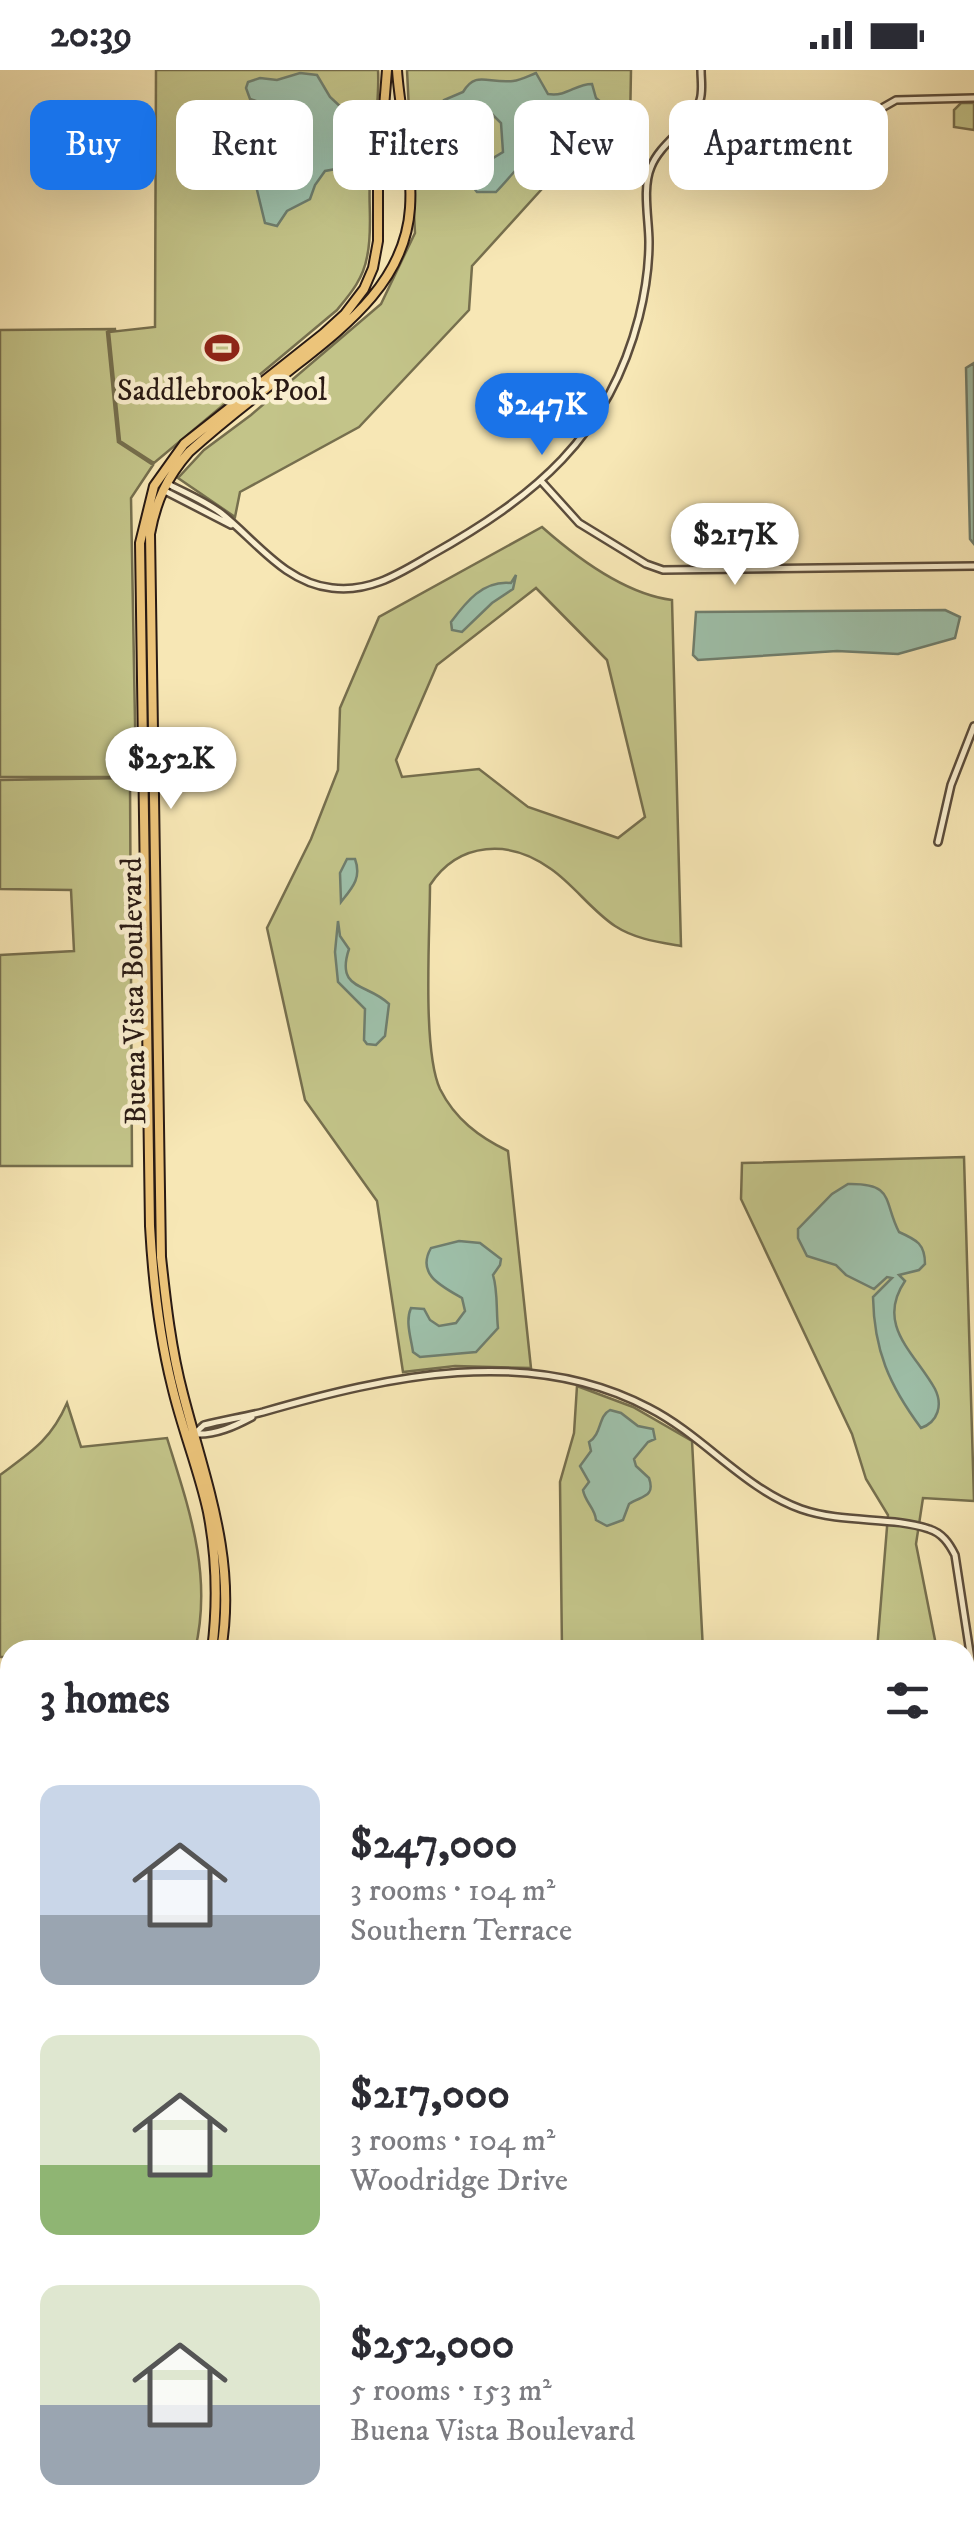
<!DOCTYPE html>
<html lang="en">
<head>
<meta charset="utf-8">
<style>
  :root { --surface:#fff; --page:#f7f7f7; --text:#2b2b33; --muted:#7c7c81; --accent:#1a73e8 }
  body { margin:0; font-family:"IM FELL DW Pica",serif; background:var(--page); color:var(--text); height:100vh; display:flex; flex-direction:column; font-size:38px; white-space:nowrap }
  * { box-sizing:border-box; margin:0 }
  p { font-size:32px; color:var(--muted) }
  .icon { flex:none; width:55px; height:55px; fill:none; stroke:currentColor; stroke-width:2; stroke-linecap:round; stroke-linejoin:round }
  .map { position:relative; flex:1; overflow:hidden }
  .sheet { position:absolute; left:0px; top:1570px; width:975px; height:890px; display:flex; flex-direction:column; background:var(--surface); border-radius:30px 30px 0 0; box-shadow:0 10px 40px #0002 }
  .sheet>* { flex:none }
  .hud { position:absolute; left:30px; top:30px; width:915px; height:90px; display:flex; gap:20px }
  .price { position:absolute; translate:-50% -85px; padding:0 22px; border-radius:35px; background:#fff; color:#222; font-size:32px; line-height:65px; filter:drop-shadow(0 2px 5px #0008) }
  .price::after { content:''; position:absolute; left:50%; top:60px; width:30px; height:22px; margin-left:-15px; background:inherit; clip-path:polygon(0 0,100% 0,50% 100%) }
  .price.selected { background:var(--accent); color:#fff }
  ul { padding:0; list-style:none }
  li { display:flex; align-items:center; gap:30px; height:250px; padding:0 40px }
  li span { display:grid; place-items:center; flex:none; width:280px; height:200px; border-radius:20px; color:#555 }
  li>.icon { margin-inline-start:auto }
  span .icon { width:120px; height:120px; fill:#fffc; stroke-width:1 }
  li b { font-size:42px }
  h2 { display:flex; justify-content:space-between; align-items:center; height:120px; padding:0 40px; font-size:42px }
  .chip { padding:0 35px; border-radius:20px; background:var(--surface); box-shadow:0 10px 40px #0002; font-size:35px; line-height:90px }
  .chip.selected { background:var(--accent); color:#fff }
  .status { display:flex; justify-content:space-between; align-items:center; height:70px; padding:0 50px; background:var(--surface); direction:ltr }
  .status svg { height:28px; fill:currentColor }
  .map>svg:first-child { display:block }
</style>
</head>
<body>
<div class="status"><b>20:39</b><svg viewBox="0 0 49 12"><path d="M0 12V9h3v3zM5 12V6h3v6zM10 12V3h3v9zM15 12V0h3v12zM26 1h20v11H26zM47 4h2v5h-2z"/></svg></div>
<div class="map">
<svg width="974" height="2460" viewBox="0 0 974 2460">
  <rect width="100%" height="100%" fill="#f7e7b5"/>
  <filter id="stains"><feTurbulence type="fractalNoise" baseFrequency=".002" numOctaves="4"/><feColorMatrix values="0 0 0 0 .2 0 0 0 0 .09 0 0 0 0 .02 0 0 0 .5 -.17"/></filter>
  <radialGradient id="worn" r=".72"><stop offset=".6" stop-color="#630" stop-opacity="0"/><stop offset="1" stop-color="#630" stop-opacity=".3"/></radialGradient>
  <path fill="#c3c489" stroke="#766f4e" stroke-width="2.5" fill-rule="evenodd" d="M156,0H378C380,37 372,72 370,109C368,135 373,161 367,187C363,209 351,223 337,240L154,393L120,371L109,262L155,257Z
    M407,0H631L629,110L551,109L472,196L469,240L359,357L240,422L235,447L178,408L204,380L251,345L381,234L415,163Z
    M961,33H974V60L954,57V40Z
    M116,259L107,262L118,372L153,395L131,428L136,707H0V260Z
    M542,457C577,488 625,524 672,530L681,876C658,872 635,869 615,856C591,840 574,815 551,799C510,769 459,771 430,815C430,862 422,980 440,1019C455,1049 479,1067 508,1081L531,1298L455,1296L403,1302L377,1131L305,1030L267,858L311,769L338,700L340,638L379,547ZM536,518L607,590L645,747L618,768L528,737L479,699L402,707L396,690L437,595Z
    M130,708L132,1096H0V885L74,881L71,820L0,819V710Z
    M964,1087L974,1431L923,1428L916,1474L937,1580H877L888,1445L866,1409L852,1364L741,1129L742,1093Z
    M577,1316L633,1337L692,1371L703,1580H562L560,1412L574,1363Z
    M67,1333L81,1377L167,1368C189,1439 213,1505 195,1580H10V1587H0V1405C31,1382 51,1370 67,1333Z
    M974,1850V1918H965V1852Z
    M493,2450H964V2460H498Z"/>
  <path fill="#9ec0aa" stroke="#6f7e6e" stroke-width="2.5" d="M300,3L317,5L330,27L343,39L348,66L347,91L336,99L325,101L315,115L310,129L287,141L277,156L265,153L257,120L265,90L282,72L287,59C282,40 267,34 250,29L246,18L248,12L260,8L277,10Z
    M536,3L548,24C567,27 575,14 592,14L596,28L613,42L611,54C583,52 587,61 565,67C529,78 521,96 496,122H477L469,112L468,96L488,91L503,82L501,53L484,36L474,35L456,49L450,48L446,44L444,30L463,22C476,0 488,14 513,11C521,10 528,6 536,3Z
    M974,293V474L970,469L966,298Z
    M516,505L513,519L492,533L462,562L452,560L451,552C466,532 483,510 511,513Z
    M945,540L960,547L955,568L898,584L837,581L698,590L693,585L696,542Z
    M347,789H355C362,808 352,818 341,832L340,803Z
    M338,851L340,866L349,879C335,921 368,913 389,934L385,966L376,975L367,974L364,970L365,939L338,912L335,882Z
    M848,1114C895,1113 883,1131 899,1162C917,1170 925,1174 925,1194L919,1200L899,1205L905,1211C875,1255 915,1283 935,1319C943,1335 938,1352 921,1358C889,1315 874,1280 873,1227L892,1208L887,1207L874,1219L846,1205L836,1195L807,1186L798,1168V1159L832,1124Z
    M459,1171L480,1173L501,1189L500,1195L493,1205C498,1221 496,1240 498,1258L476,1282L420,1287L413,1282C411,1268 405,1251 411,1238L424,1239L430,1250L439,1256L456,1253L465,1241L462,1228C441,1216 416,1204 431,1178Z
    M610,1340L621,1343L638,1356L653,1359L655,1369L648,1372L634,1389L636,1396L649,1408C656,1428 640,1426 629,1434L623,1450L607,1456L596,1450C595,1438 585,1432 583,1420L589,1412L580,1396L591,1381L589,1372C602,1364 598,1346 610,1340Z"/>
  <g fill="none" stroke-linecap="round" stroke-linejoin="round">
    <g stroke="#5c4d3c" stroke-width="10">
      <path id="minor" d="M685,54L702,64L838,63L896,30L974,28
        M542,412L579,453L646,494L663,500L974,496
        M168,414C186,423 205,431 221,443C256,471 285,513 332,518C370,523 400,503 431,485C534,427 608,368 639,247C645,223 649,198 649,172C649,150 642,118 651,97C661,71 693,57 700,30C703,21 701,10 701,0
        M165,421L231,455
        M938,772L951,715L974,656
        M194,1364L204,1355C223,1350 244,1347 263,1342C388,1306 528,1274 649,1338C704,1366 743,1418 801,1439C844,1454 891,1446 929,1459C942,1463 949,1473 955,1485L974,1609
        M196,1364C216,1365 235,1356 252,1347
        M965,1681L974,1660"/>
    </g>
    <g stroke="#291a14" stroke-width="12">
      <path id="major" d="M212,1580C218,1533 217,1489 208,1442C199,1400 182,1359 172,1316C159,1264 153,1210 150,1156L140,473L154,416L184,374L323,264L345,244L364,219L373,198L378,171V112L387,0
        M221,1580C237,1489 205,1410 183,1324C171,1279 166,1233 161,1187L150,464C156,431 167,407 189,382C220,354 252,329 285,304C340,260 405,215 410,138C413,92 400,45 397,0
        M0,1939H10
        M0,1948H10
        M310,2450L313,2460
        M320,2450L322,2460"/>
    </g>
    <use href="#minor" stroke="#faefcf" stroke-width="5"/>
    <use href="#major" stroke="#ecc47a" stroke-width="8"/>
  </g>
  <defs>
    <g id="stadium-bare" transform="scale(2.7)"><path d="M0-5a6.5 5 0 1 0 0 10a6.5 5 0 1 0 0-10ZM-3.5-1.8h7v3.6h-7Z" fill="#8f2418" stroke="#faefcf" stroke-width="2.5" paint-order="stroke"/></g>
  </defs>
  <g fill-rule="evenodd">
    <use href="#stadium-bare" x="222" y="278"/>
  </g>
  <g text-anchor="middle" stroke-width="9" stroke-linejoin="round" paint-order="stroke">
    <g font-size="30" fill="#291a14" stroke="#faefcf">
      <text x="222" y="330">Saddlebrook Pool</text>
    </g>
    <g font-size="30" fill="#291a14" stroke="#faefcf">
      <text transform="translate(133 921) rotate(-91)" y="10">Buena Vista Boulevard</text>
    </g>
  </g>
  <rect width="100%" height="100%" filter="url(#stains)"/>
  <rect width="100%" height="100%" fill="url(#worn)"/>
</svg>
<b class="price selected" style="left:542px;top:388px">$247K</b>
<b class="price" style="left:735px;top:518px">$217K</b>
<b class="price" style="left:171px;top:742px">$252K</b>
<div class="hud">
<a class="chip selected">Buy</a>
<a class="chip">Rent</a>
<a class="chip">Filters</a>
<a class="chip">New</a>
<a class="chip">Apartment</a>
</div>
<section class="sheet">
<h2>3 homes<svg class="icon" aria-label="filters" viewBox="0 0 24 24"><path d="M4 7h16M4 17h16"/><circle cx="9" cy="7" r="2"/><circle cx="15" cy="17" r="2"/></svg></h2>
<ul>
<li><span style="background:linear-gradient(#c9d6e8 65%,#9aa5b1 0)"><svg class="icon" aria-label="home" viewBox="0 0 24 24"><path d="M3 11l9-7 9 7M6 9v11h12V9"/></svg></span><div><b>$247,000</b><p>3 rooms · 104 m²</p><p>Southern Terrace</p></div></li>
<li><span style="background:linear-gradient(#dfe7d0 65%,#8fb573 0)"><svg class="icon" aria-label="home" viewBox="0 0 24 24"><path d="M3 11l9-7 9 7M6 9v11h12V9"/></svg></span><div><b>$217,000</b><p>3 rooms · 104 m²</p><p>Woodridge Drive</p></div></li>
<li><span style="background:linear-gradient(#dfe7d0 60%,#9aa5b1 0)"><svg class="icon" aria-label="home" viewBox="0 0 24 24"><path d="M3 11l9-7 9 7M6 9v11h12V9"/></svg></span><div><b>$252,000</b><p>5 rooms · 153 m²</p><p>Buena Vista Boulevard</p></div></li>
</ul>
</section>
</div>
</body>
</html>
